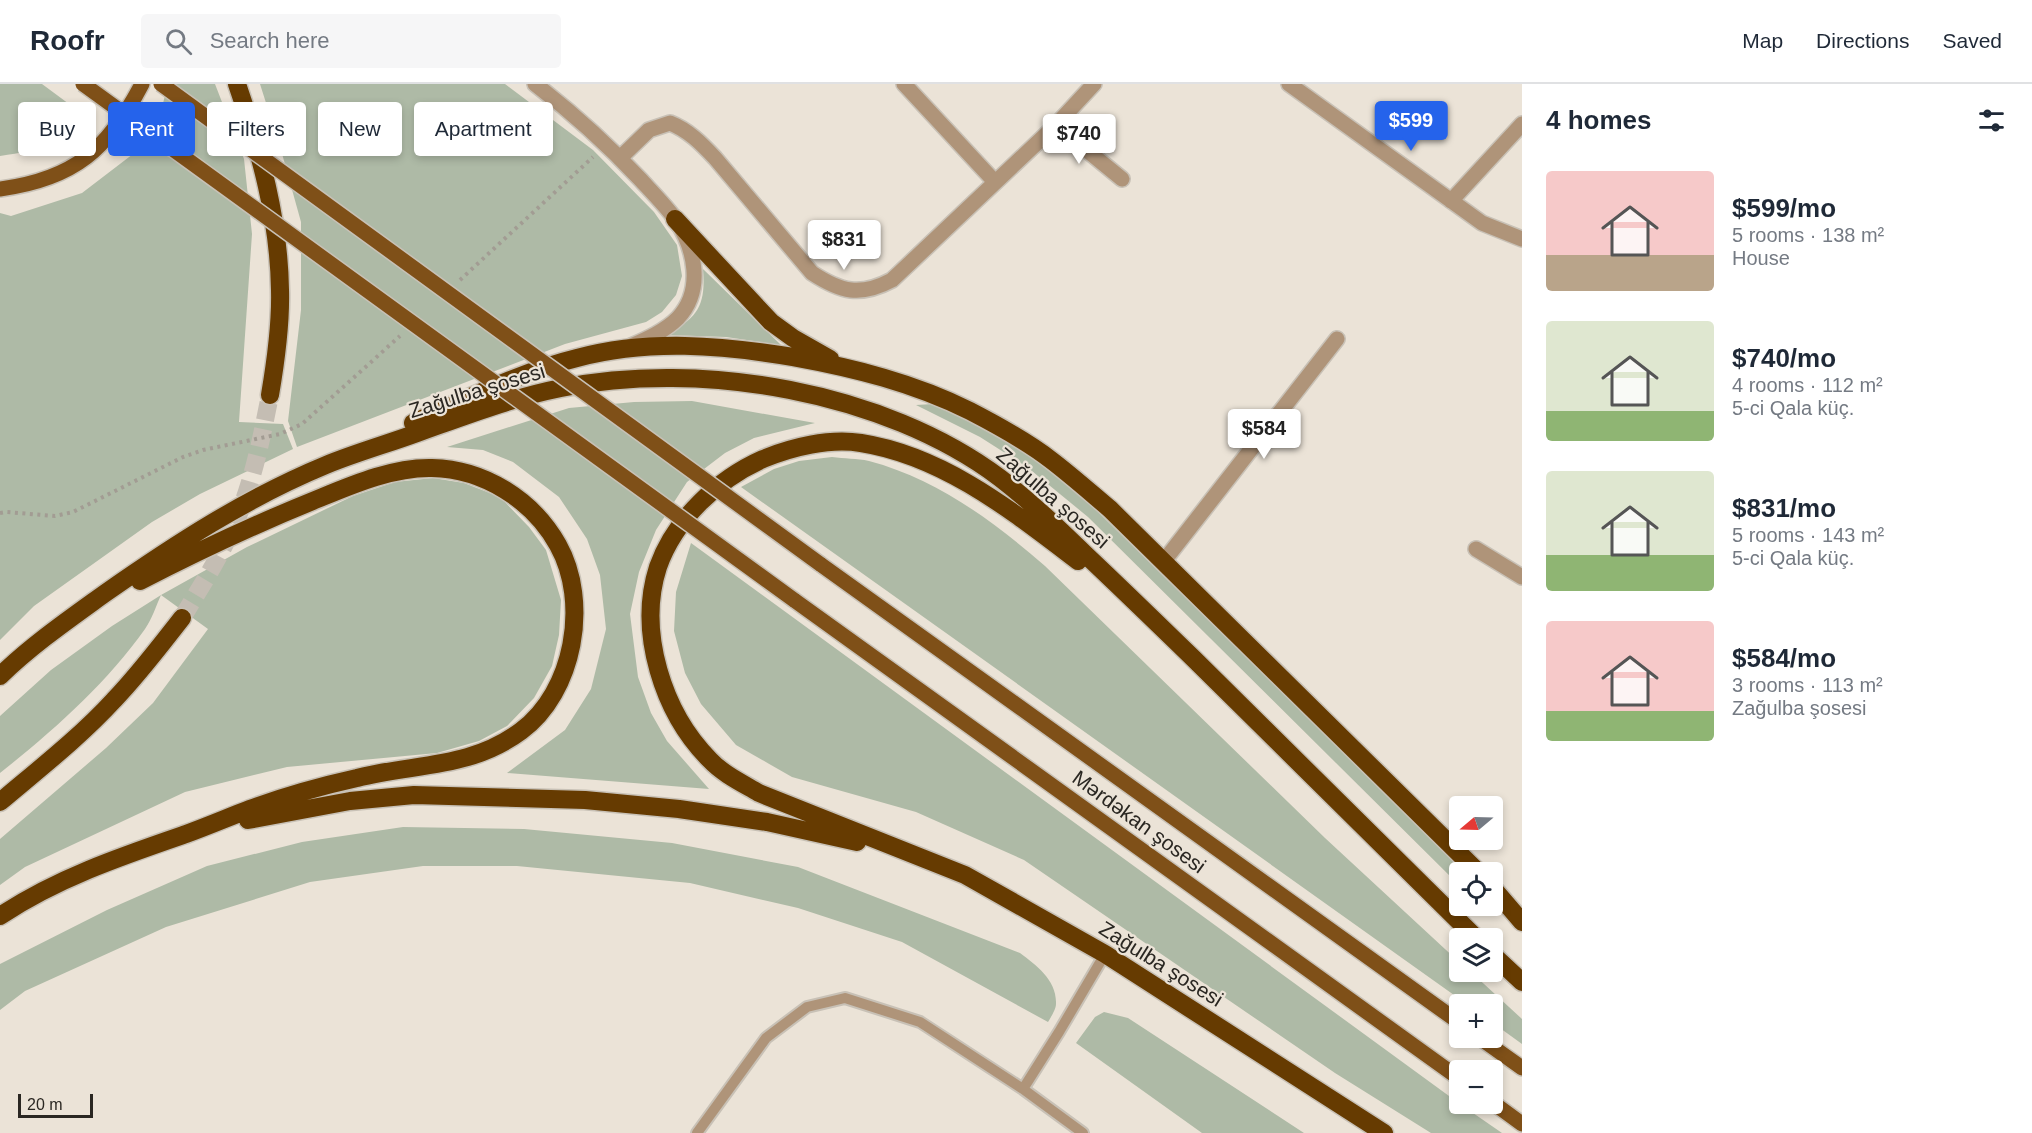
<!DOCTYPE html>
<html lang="en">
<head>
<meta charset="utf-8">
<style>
  :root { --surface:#fff; --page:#f6f6f7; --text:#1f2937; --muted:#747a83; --line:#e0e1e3; --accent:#2563eb }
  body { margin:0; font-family:Arial,sans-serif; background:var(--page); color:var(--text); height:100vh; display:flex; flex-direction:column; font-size:22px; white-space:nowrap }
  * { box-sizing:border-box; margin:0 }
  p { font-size:20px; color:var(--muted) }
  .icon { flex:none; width:33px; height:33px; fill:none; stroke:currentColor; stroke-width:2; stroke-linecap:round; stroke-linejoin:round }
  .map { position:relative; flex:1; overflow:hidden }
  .drawer { display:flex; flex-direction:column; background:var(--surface); width:510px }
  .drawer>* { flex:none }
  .banner { position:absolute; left:18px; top:18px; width:570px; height:54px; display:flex; gap:12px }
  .needle { width:39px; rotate:251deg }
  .fabs { position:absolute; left:1449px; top:712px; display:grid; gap:12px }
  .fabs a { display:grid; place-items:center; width:54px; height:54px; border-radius:6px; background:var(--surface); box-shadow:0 3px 9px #0003; font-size:30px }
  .scale { position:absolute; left:18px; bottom:15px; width:75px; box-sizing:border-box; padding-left:6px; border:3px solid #2a2722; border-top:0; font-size:16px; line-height:21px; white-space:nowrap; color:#2a2722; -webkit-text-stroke:4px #ebe3d7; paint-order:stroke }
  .price { position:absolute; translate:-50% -51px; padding:0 14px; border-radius:6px; background:#fff; color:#222; font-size:20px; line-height:39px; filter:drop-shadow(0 2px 3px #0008) }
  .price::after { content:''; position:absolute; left:50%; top:36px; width:18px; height:14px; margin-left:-9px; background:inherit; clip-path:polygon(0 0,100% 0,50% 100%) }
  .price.selected { background:var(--accent); color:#fff }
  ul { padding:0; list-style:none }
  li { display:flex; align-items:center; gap:18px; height:150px; padding:0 24px }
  li span { display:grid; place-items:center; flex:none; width:168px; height:120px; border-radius:6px; color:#555 }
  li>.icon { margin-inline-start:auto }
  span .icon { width:72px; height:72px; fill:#fffc; stroke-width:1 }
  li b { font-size:26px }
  h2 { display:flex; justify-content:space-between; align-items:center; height:72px; padding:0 24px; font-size:26px }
  .tag { padding:0 21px; border-radius:6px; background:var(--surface); box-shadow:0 3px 9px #0003; font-size:21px; line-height:54px }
  .tag.selected { background:var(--accent); color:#fff }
  header { display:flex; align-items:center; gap:36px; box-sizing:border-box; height:84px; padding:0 30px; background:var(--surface); border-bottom:2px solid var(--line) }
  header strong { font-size:28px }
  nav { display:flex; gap:33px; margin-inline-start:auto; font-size:21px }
  .search { width:420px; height:54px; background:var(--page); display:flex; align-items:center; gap:15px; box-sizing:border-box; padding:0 21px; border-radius:6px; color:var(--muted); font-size:22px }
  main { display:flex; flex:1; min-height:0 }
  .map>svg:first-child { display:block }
</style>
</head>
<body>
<header>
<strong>Roofr</strong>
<div class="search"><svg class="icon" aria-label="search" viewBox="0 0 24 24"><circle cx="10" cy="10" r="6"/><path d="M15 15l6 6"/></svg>Search here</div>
<nav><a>Map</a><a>Directions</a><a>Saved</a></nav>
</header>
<main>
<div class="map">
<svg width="1522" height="1049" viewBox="0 0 1522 1049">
  <rect width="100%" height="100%" fill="#ebe3d7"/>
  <path fill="#aebaa6" d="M0,0H42L88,34C54,60 43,66 0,72Z
    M168,0H215L244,75L252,150L239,338L283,340L293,365L200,410L152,438L34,522L0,556V129L11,132L82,109L133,70L161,27Z
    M260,0H505L593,66L654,128L677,161L682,192L676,211L662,228L646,238L565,260L297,363L288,337L301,226V138L281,66Z
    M703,185L781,261L726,253L667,251C698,233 706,221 703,185Z
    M692,317L815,339L754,354L725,369L687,398L656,446L639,488L630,530L638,593L651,629L667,657L709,705L507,689L565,646L591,605L606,545L600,491L587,455L559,413L513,378L483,366L447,363L569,324L634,318Z
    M933,320L981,342L1033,372L1096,426L1463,785L1464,789H1460L1459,801L1088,433L1027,383L980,353L916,321Z
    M832,373C844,375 857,374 869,377C937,395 993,437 1045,482L1325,754L1459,878L1460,888H1471L1522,935V960L1493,939L1492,921H1468L741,403L774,385L799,377Z
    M433,394L464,399L500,413L529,443L546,466L561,516L559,551L552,582L534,614L507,642L479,657L437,669L287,683L185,708L25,783L0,801V755L106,664L153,619L208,545L161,511C156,522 152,535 145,545C106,600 53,647 0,689V632L51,586L112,542L161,511L247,463L353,412L395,398Z
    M691,459L1460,1020L1502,1049H1431L1335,989L1024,776L916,728L792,693L736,661L701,620L685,589L674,547L676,508Z
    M403,743L524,745L672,759L798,783L1020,869C1036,881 1057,896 1056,920C1056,925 1051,933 1048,938L902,858L798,824L690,799L517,782H423L310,798L166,843L25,907L0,926V880L107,826L207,782L302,758Z
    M1104,928L1128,934L1304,1049H1202L1076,959L1095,933Z"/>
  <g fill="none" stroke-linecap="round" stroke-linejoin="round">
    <path stroke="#c4bdb3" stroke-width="18" stroke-dasharray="18 9" stroke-linecap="butt" d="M182,534C202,501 223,468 238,432C254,393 262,352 270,311"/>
    <g stroke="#c8c1b6" stroke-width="14">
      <path id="service" d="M1023,1005L1059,948L1105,870
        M697,1049L766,954L807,923L845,914L920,938L1023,1005L1083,1049"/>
    </g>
    <g stroke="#c8c1b6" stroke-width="18">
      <path id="minor" d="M904,0L995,98
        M1289,0L1482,139L1522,155
        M1056,41L1122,95
        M620,74L649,46L670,39C688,46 701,59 715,74L812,189C841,208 860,213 892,196L1056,41L1094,0
        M1451,117L1522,40
        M1476,465L1522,493
        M1164,477L1337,255"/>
    </g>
    <g stroke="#c8c1b6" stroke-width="18">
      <path id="tertiary" d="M535,0C573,29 607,60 640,95C652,108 666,122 676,136C695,165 704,206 678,234C665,247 647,255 631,262"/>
    </g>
    <g stroke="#c8c1b6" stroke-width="18">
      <path id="primary" d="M0,105C75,95 108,65 142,0
        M820,480L1460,939
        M794,516L1460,995
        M1480,954L1522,984
        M1492,1018L1522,1040"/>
    </g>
    <g stroke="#c8c1b6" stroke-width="21">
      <path id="motorway" d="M237,0C260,67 279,135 280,206C281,241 276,276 270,311
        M675,135L771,238L793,254L830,275
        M413,339C467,315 520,288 577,274C648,255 721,261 793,273C854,284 914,299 970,327C997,341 1027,357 1051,376C1072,392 1091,409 1110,425L1479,789
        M1078,477C1012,427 944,372 861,359C829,354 792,363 763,375C718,395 675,435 658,483C637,548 663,629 710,676C723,690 742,699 759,709L965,791L1105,870L1384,1049
        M0,592C32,561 68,536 104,510C174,461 246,414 326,381C355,369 387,360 417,349C465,332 511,314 561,304C701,276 884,307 1000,394C1030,417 1058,444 1086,471C1122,505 1158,540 1194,575C1288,669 1383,762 1477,855
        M0,718C39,685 80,653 114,616C139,590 160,562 182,534
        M248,736L350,717L414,711L585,716L679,725L767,738L857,758
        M1492,803L1522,838
        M0,832C57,794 122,772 186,750C208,742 229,733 250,725C285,712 321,702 357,694C415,679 470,685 521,647C574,608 590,518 558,461C533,416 484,385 432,384C394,383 354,400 320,414C258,439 198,467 140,497
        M1492,870L1522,898"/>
    </g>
    <path stroke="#a29c93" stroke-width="4" stroke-dasharray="3 4.5" stroke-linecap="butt" d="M460,196L593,73
      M0,429L6,428L55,432L73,428L183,373L203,366L280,350L302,340L400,252"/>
    <use href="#service" stroke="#af9479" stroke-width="10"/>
    <use href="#minor" stroke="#af9479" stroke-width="15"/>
    <use href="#tertiary" stroke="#af9479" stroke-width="15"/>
    <use href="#primary" stroke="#7f5018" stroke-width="15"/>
    <use href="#motorway" stroke="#663b01" stroke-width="18"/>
    <g stroke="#c8c1b6" stroke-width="18" stroke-linecap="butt">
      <path id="primary-bridge" d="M83,0L794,516
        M161,0L820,480"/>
    </g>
    <use href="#primary-bridge" stroke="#7f5018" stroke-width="15"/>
  </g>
  <g text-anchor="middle" stroke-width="4.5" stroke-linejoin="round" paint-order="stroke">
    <g font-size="21" fill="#2a2722" stroke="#ebe3d7">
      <text transform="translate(477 307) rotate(-17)" y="7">Zağulba şosesi</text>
      <text transform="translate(1053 414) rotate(41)" y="7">Zağulba şosesi</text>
      <text transform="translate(1139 738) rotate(36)" y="7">Mərdəkan şosesi</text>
      <text transform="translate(1161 880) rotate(32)" y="7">Zağulba şosesi</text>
    </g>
  </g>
</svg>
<div class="fabs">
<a><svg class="needle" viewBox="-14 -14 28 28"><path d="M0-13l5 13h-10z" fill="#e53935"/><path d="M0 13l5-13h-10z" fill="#747a83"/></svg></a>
<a><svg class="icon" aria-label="locate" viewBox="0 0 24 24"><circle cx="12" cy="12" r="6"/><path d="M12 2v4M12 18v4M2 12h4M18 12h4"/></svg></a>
<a><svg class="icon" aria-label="layers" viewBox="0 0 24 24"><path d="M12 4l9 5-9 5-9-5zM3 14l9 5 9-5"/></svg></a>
<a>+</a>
<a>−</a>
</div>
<div class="scale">20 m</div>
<b class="price selected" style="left:1411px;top:68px">$599</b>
<b class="price" style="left:1079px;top:81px">$740</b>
<b class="price" style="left:844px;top:187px">$831</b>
<b class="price" style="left:1264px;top:376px">$584</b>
<div class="banner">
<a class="tag">Buy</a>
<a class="tag selected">Rent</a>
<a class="tag">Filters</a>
<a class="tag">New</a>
<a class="tag">Apartment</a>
</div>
</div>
<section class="drawer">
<h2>4 homes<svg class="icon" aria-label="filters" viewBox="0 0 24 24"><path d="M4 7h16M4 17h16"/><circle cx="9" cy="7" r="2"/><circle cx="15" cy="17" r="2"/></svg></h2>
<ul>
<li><span style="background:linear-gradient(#f6c9c9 70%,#b9a48a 0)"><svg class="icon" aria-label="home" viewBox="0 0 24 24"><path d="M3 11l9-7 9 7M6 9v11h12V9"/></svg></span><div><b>$599/mo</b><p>5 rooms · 138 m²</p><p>House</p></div></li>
<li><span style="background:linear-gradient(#dfe7d0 75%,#8fb573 0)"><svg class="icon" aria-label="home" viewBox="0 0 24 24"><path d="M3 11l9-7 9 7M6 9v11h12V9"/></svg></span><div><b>$740/mo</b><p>4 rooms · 112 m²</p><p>5-ci Qala küç.</p></div></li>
<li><span style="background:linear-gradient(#dfe7d0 70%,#8fb573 0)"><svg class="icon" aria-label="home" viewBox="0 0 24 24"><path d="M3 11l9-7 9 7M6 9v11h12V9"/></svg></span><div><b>$831/mo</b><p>5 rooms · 143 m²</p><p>5-ci Qala küç.</p></div></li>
<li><span style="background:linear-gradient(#f6c9c9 75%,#8fb573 0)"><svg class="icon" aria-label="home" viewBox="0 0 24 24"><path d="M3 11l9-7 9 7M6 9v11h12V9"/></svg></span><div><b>$584/mo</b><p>3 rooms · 113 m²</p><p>Zağulba şosesi</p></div></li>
</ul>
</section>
</main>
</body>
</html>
